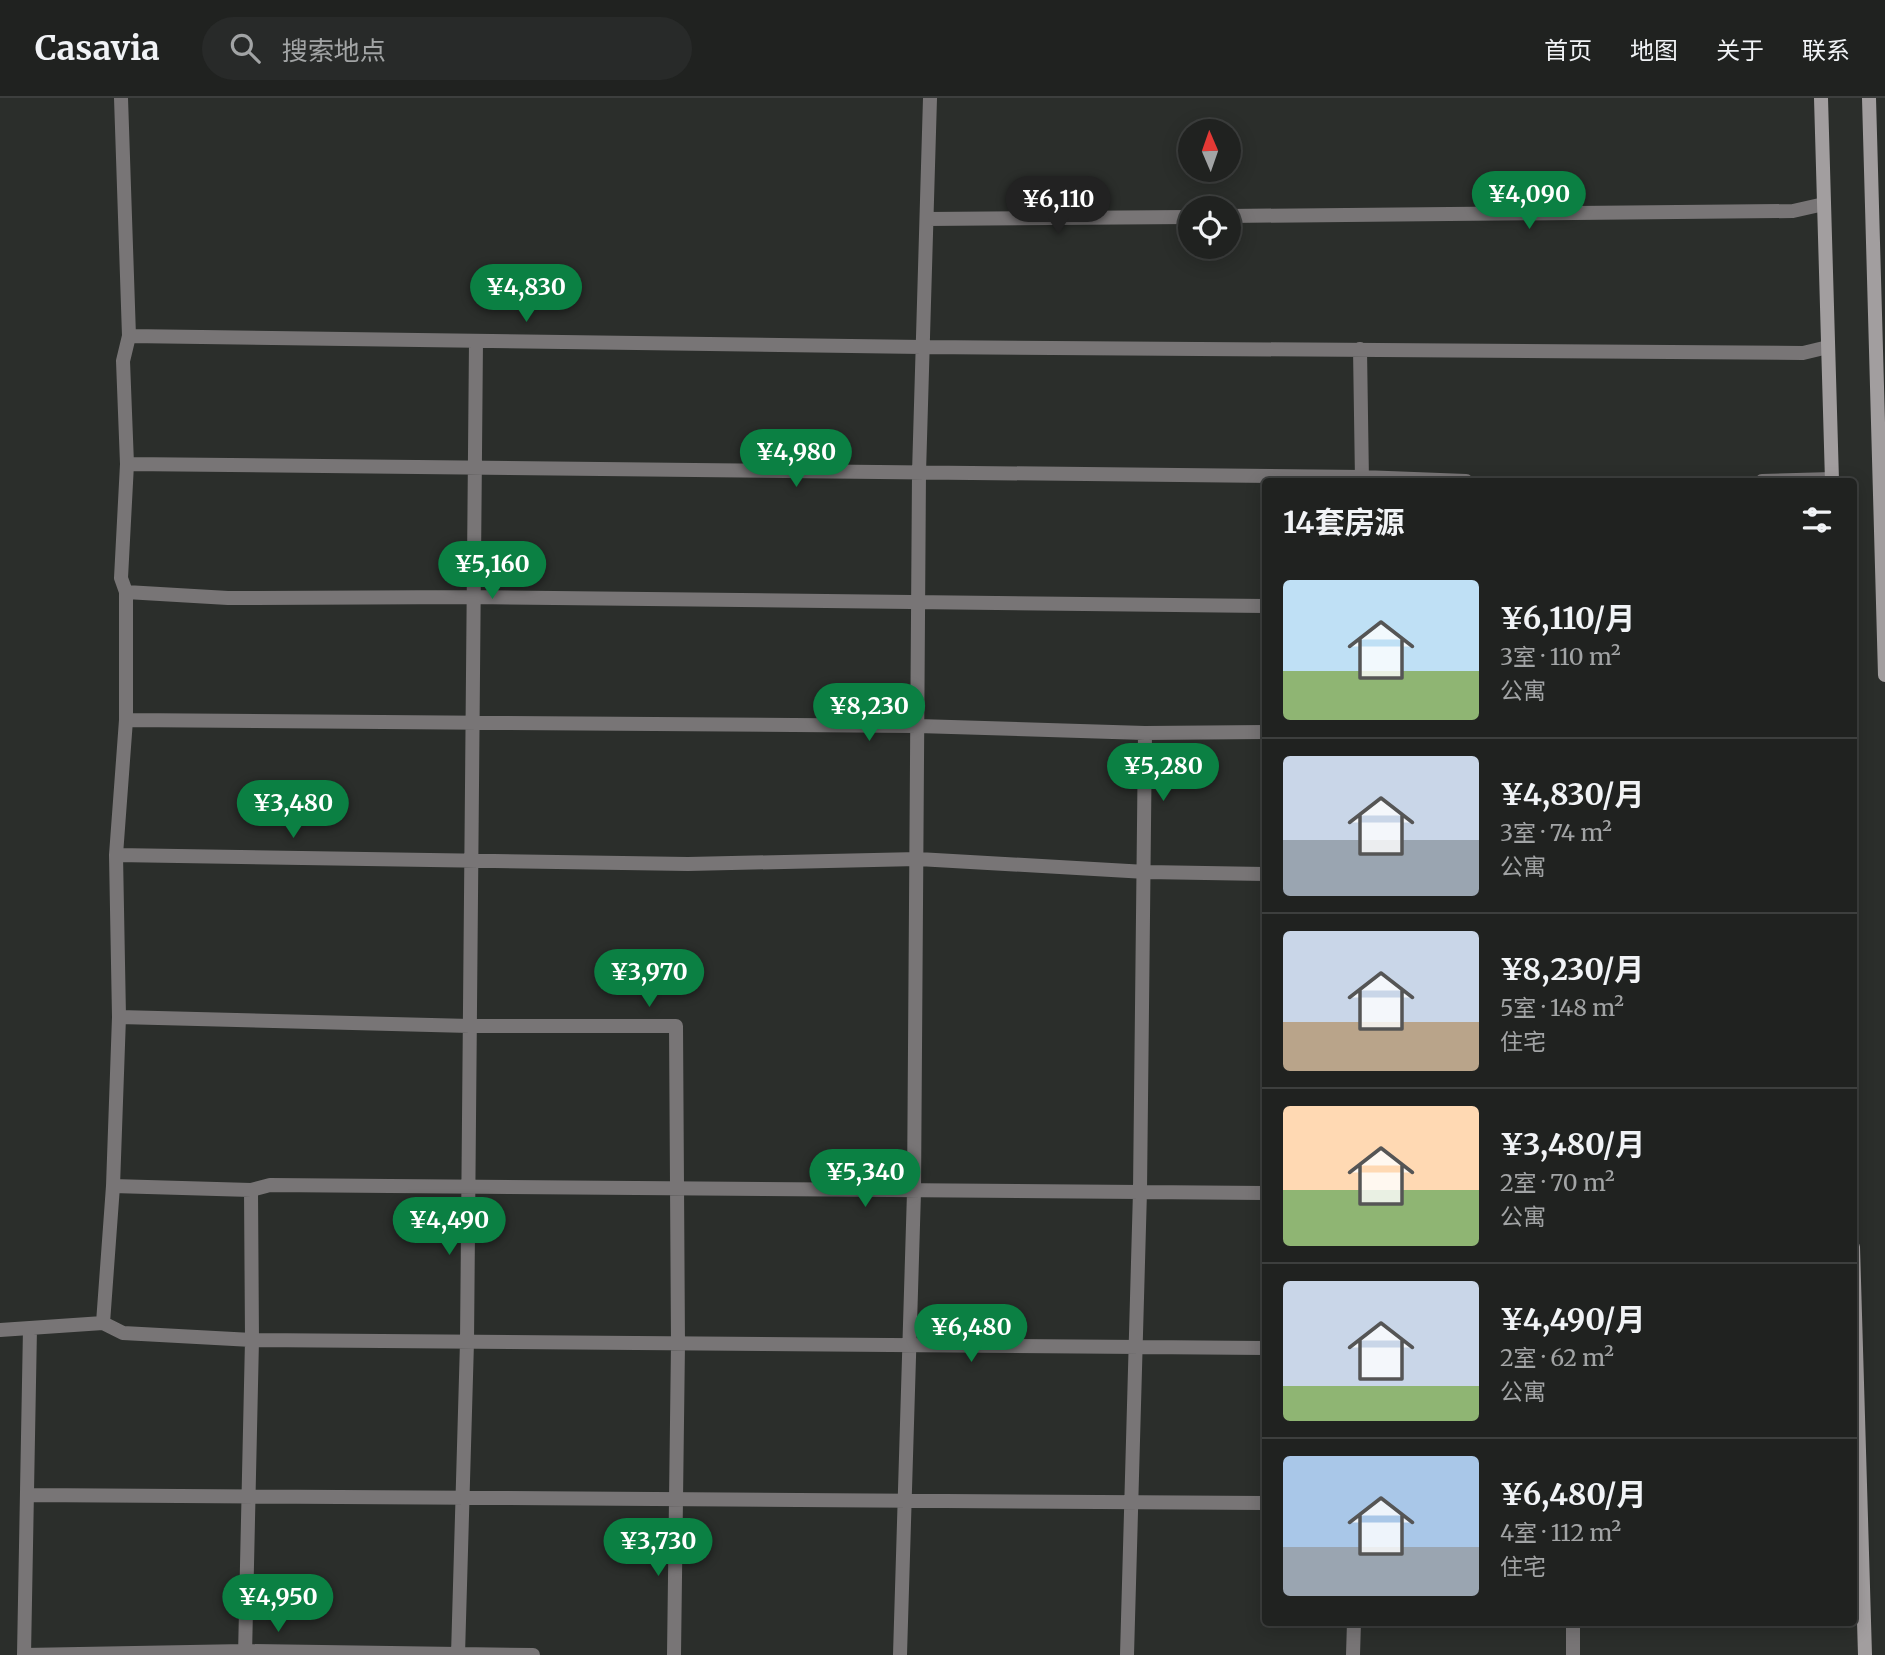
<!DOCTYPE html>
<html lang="zh">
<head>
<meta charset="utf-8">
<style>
  :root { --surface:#202220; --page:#282a29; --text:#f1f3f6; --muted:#a2a4a5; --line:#3d3f3e; --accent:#0b8043 }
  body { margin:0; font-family:Merriweather,"Noto Sans SC",serif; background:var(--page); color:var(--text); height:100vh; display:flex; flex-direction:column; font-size:26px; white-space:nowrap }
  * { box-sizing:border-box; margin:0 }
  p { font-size:23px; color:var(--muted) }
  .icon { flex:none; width:38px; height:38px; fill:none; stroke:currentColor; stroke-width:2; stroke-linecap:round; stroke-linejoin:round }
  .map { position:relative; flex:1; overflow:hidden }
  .panel { position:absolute; left:1262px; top:380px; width:595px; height:1148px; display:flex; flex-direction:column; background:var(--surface); border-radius:7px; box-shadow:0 4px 18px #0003,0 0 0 2px var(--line) }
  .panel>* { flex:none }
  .needle { width:46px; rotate:358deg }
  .buttons { position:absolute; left:1178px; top:21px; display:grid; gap:14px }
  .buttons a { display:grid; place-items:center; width:63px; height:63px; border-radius:50%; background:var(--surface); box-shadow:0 4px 18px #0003,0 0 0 2px var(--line); font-size:35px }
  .price { position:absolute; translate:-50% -60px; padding:0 16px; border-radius:24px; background:var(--accent); color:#fff; font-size:23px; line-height:46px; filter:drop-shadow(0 2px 4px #0008) }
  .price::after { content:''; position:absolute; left:50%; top:42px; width:21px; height:16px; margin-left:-10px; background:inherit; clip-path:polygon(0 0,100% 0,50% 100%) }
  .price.selected { background:#222; color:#fff }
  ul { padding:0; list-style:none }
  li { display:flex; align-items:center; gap:21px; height:175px; padding:0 21px }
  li+li { border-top:2px solid var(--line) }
  li span { display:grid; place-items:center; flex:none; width:196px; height:140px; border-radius:7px; color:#555 }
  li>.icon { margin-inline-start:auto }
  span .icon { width:84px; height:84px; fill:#fffc; stroke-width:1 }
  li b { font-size:30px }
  h2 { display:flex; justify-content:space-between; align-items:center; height:84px; padding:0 21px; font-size:30px }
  header { display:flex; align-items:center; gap:42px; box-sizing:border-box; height:98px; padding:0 35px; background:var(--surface); border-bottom:2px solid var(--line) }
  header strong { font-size:33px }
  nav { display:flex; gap:38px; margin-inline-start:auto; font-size:24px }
  .search { width:490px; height:63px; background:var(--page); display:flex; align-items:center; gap:18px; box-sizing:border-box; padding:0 24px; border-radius:38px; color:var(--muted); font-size:26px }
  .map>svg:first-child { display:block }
</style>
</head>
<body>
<header>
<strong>Casavia</strong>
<div class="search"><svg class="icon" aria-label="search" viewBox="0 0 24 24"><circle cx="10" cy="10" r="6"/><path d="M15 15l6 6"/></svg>搜索地点</div>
<nav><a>首页</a><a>地图</a><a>关于</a><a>联系</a></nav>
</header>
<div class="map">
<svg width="1885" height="1557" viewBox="0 0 1885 1557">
  <rect width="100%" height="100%" fill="#2b2e2b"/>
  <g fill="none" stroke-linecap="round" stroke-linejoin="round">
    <path stroke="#787576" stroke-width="14" d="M1228,118L1793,113L1824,106
      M927,121L1190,119
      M129,238L922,249L1803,255L1828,249
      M1360,251L1362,383
      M127,366L1362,379L1466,383
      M1762,383L1832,381
      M126,494L228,500L475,499L1265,508
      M126,622L918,628L1145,635L1265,634
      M116,757L688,766L918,761L1146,774L1265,776
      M119,919L470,928H676L678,1246L674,1557
      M113,1088L251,1092L270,1087L1265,1095
      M103,1225L113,1088L119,919L116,757L126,622V494L121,480L127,366L123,263L129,238L121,0
      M0,1232L103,1225L123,1235L252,1242L1265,1250
      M27,1397L1265,1405
      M1573,1524V1557
      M24,1557L245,1553L533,1557
      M24,1557L30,1230
      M245,1557L252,1242L251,1092
      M458,1557L467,1244L476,243
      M900,1557L914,1094L919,375L930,0
      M1127,1557L1140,1093L1145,635
      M1353,1557L1354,1524"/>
    <path stroke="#a29e9f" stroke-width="14" d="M1821,0L1832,383
      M1869,0L1885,577
      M1853,1149L1865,1557"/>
  </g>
</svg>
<div class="buttons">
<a><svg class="needle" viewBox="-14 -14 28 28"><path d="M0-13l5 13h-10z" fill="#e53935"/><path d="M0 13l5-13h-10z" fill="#a2a4a5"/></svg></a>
<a><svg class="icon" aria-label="locate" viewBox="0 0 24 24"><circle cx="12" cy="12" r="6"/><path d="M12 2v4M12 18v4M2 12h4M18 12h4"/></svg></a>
</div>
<b class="price" style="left:1529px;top:133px">¥4,090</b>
<b class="price selected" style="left:1058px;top:138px">¥6,110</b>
<b class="price" style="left:526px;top:226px">¥4,830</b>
<b class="price" style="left:796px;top:391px">¥4,980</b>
<b class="price" style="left:492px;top:503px">¥5,160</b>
<b class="price" style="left:869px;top:645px">¥8,230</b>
<b class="price" style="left:1163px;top:705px">¥5,280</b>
<b class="price" style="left:293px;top:742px">¥3,480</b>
<b class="price" style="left:649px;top:911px">¥3,970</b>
<b class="price" style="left:865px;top:1111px">¥5,340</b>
<b class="price" style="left:449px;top:1159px">¥4,490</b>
<b class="price" style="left:971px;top:1266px">¥6,480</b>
<b class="price" style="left:658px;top:1480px">¥3,730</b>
<b class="price" style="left:278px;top:1536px">¥4,950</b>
<section class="panel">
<h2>14套房源<svg class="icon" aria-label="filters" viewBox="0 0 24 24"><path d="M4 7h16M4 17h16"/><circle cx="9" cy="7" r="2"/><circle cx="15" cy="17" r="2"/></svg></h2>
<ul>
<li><span style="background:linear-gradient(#bfe0f5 65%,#8fb573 0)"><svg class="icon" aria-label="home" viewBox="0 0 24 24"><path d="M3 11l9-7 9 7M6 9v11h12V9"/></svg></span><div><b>¥6,110/月</b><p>3室 · 110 m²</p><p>公寓</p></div></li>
<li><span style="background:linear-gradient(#c9d6e8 60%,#9aa5b1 0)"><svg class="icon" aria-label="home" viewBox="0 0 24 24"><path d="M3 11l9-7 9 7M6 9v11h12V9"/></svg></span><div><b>¥4,830/月</b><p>3室 · 74 m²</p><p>公寓</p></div></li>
<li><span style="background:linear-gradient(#c9d6e8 65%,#b9a48a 0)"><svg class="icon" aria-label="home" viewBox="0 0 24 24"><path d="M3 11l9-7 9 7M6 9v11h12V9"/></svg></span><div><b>¥8,230/月</b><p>5室 · 148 m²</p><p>住宅</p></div></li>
<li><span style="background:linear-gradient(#ffd9b3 60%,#8fb573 0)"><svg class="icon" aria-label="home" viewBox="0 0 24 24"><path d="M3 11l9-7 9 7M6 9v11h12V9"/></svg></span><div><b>¥3,480/月</b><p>2室 · 70 m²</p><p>公寓</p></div></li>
<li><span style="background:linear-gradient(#c9d6e8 75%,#8fb573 0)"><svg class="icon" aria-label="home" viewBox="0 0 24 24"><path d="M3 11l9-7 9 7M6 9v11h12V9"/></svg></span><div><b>¥4,490/月</b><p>2室 · 62 m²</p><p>公寓</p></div></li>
<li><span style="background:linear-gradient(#a9c7e8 65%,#9aa5b1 0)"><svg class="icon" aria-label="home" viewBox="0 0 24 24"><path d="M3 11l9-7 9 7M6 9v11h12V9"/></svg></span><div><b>¥6,480/月</b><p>4室 · 112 m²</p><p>住宅</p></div></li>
</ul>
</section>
</div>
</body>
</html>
